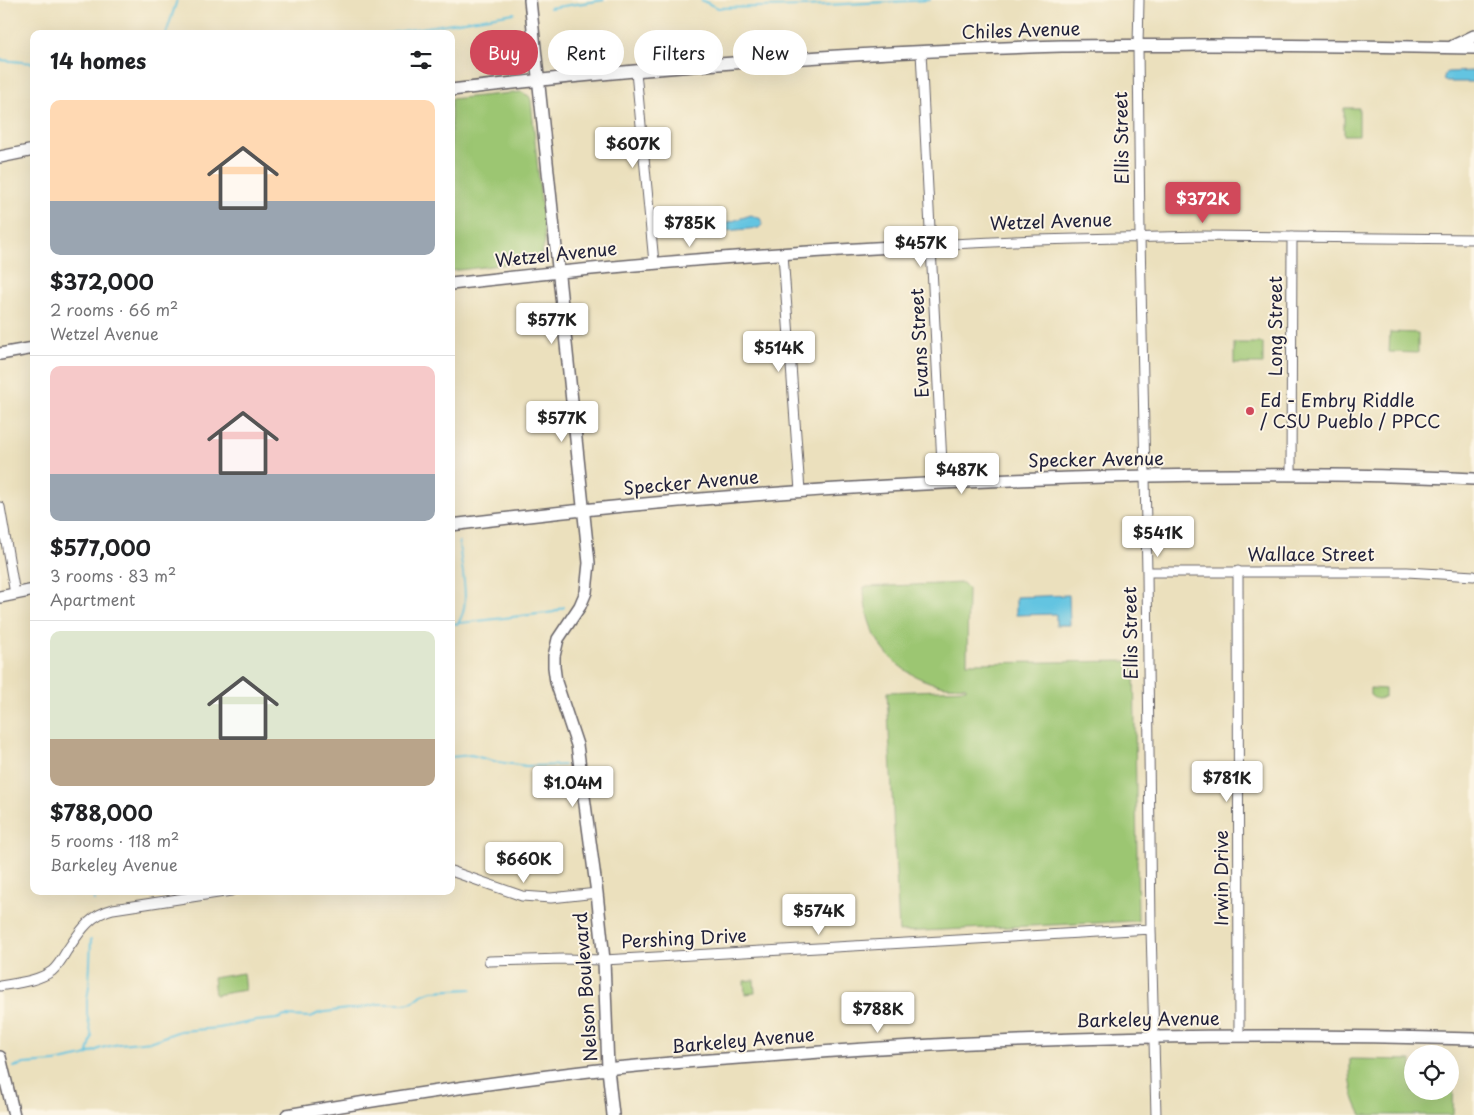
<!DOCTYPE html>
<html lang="en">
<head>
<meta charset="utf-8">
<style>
  :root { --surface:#fff; --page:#f6f6f6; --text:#202124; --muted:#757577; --line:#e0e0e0; --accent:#d1495b }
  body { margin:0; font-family:"Playpen Sans",sans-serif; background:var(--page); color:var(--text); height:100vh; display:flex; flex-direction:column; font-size:19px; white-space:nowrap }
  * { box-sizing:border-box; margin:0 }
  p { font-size:16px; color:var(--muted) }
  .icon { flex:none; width:28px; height:28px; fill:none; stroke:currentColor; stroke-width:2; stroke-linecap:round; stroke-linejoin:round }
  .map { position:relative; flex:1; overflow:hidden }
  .drawer { position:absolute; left:30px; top:30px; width:425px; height:865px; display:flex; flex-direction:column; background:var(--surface); border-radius:10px; box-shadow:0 5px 20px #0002 }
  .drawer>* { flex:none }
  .banner { position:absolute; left:470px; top:30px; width:475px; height:45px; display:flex; gap:10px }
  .fabs { position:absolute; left:1404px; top:1045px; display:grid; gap:10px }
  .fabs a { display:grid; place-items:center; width:55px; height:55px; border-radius:50%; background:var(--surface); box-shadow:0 5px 20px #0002; font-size:25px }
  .price { position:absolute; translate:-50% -42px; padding:0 11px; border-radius:5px; background:#fff; color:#222; font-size:16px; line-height:32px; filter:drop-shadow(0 1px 2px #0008) }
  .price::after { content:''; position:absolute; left:50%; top:30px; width:15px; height:11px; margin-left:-8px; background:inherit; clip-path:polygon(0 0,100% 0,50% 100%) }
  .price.on { background:var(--accent); color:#fff }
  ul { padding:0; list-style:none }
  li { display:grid; align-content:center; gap:10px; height:265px; padding:0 20px }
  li+li { border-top:1px solid var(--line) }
  li span { display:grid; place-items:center; height:155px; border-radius:10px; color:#555 }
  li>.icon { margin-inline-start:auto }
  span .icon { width:90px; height:90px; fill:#fffc; stroke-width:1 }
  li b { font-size:21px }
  h2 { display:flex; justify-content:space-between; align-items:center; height:60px; padding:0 20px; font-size:21px }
  .chip { padding:0 18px; border-radius:22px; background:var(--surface); box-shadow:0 5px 20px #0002; font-size:18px; line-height:45px }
  .chip.on { background:var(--accent); color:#fff }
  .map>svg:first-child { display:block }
</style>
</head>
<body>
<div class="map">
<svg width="1474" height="1115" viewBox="0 0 1474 1115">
  <rect width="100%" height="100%" fill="#fcf5e5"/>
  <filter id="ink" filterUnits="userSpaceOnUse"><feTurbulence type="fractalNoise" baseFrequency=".02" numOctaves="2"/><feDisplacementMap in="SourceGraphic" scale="10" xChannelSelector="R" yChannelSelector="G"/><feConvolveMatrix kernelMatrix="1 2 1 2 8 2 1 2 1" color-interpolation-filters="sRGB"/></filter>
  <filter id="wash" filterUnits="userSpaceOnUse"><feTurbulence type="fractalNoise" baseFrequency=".0096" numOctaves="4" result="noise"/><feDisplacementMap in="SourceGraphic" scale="20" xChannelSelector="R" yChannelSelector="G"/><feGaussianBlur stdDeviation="1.12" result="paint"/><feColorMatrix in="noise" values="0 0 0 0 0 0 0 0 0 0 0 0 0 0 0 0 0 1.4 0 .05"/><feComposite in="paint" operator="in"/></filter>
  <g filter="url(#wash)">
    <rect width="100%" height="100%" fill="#ebe0bd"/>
    <path fill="#9cc672" stroke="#5f7456" d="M521,92L529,96L531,100L545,242L540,260L451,271V99Z
      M1344,108H1359V135H1344Z
      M1390,332L1418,333V353L1389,352Z
      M1234,343H1263V364H1234Z
      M963,583L968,588L967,663L1134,661L1138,921L899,932L887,692L966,689V687C958,686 948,687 940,685C892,674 864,635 864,587Z
      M1370,688L1385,689V696C1379,700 1376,700 1370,695Z
      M243,973L245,990L215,995L213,978Z
      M754,980L755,993L745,994L744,981Z
      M1350,1059L1412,1060V1091H1450V1061L1454,1065L1453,1115H1362C1352,1098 1349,1079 1350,1059Z"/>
    <path fill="#63c4e1" stroke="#42738e" d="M1474,71V82H1447L1443,80L1445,74L1447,72Z
      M751,215L761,219L762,225L759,228L725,231H721L720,229V225Z
      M1069,595L1070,625H1056V614L1016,615V597Z"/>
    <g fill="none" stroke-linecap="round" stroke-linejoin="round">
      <path stroke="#63c4e1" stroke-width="2" d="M701,0L718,8L804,6L930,0
        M549,8L604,0
        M166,34L177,0
        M384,34L514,13
        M0,60L34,63
        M451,624L547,613L554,612L564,607
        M457,624C473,606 460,565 459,542
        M451,709L453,723L451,731
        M451,757L471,755L497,762L526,766L564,765
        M94,901V891
        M88,1053L92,1037L87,1014V1000L89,986L91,939
        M14,1067L24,1064L55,1062L84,1056L101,1048L119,1044L152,1041L180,1031L219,1028L256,1021L277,1019L285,1016L311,1017L319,1013L347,1009H355L378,1004H405L413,1002L423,994L432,991L471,989"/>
    </g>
  </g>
  <g filter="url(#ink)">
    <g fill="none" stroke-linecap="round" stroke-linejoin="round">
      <g stroke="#686468" stroke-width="11">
        <path id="street" d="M1139,0L1138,46L1140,237L1147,572L1151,929L1156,1115
          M921,52L943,483
          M636,72L654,263
          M931,245L1036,240L1202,236L1474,239
          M783,254L800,491
          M1291,475L1292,237
          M0,507L15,594
          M1238,571L1239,1036
          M1147,572H1407L1474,576
          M451,871L522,896L551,898L597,893
          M489,961L563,959L604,960L1151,929
          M0,986C17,983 38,981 52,971C58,966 62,959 66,952C79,933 89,915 113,909L231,891"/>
      </g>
      <g stroke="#686468" stroke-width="14">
        <path id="secondary" d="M530,0L589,563L586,592L580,606L558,639L554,656V667L556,682L577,745L597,893L604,960L608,1069L613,1115
          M1453,46L1474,36
          M451,90C654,66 858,52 1062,46C1108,45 1155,46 1201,45C1292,45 1383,46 1474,48
          M0,157L34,150
          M451,284C611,265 771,253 931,245
          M0,354L34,348
          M451,525C668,498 885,483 1103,477C1227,474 1351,473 1474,479
          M0,597L34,590
          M0,1057L14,1115
          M287,1115C393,1097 500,1081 607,1069C660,1063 715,1060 768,1056C1003,1037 1239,1032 1474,1039"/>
      </g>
      <use href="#street" stroke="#fff" stroke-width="9"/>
      <use href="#secondary" stroke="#fff" stroke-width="11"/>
    </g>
  </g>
  <circle fill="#d1495b" stroke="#fcf5e5" stroke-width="2" cx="1250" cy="411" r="5"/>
  <g text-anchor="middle" stroke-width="4" stroke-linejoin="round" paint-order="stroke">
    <g font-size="18" fill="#22223b" stroke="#fcf5e5">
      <text transform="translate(1021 31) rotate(-2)" y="6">Chiles Avenue</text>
      <text transform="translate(1122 138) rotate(-91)" y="6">Ellis Street</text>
      <text transform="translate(1051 222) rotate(-2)" y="6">Wetzel Avenue</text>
      <text transform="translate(556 255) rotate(-6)" y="6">Wetzel Avenue</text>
      <text transform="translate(1276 326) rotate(-90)" y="6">Long Street</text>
      <text transform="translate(920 343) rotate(-93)" y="6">Evans Street</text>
      <text transform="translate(1096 460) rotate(-1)" y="6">Specker Avenue</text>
      <text transform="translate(691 483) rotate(-5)" y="6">Specker Avenue</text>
      <text x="1311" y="561">Wallace Street</text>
      <text transform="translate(1131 633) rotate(-91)" y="6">Ellis Street</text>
      <text transform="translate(1222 878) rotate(-90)" y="6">Irwin Drive</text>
      <text transform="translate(684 939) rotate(-3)" y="6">Pershing Drive</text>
      <text transform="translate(586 987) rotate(-94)" y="6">Nelson Boulevard</text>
      <text transform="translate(1148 1020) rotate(-1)" y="6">Barkeley Avenue</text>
      <text transform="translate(743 1041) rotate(-5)" y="6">Barkeley Avenue</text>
    </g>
    <g font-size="18" fill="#22223b" stroke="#fcf5e5" text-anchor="start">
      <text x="1260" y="407">Ed - Embry Riddle<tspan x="1260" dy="21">/ CSU Pueblo / PPCC</tspan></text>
    </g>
  </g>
</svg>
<div class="fabs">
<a><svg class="icon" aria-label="locate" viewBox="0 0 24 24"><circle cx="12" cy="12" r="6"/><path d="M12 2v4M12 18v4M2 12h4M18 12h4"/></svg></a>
</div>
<b class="price" style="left:633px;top:169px">$607K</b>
<b class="price on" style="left:1203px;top:224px">$372K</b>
<b class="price" style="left:690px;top:248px">$785K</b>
<b class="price" style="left:921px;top:268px">$457K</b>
<b class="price" style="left:552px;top:345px">$577K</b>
<b class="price" style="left:779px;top:373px">$514K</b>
<b class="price" style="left:562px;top:443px">$577K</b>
<b class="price" style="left:962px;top:495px">$487K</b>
<b class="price" style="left:1158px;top:558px">$541K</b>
<b class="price" style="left:1227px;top:803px">$781K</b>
<b class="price" style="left:573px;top:808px">$1.04M</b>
<b class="price" style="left:524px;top:884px">$660K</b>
<b class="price" style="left:819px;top:936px">$574K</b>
<b class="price" style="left:878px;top:1034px">$788K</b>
<div class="banner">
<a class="chip on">Buy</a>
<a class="chip">Rent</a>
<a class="chip">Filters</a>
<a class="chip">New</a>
</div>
<section class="drawer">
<h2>14 homes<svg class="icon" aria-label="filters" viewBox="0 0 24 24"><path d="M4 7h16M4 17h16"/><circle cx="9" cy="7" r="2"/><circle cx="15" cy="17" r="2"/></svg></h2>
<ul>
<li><span style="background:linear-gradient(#ffd9b3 65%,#9aa5b1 0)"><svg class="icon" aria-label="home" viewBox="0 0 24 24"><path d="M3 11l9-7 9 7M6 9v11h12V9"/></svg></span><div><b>$372,000</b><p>2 rooms · 66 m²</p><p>Wetzel Avenue</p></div></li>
<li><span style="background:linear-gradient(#f6c9c9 70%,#9aa5b1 0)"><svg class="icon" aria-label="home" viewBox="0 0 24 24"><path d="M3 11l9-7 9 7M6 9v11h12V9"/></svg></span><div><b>$577,000</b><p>3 rooms · 83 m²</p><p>Apartment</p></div></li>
<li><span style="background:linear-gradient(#dfe7d0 70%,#b9a48a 0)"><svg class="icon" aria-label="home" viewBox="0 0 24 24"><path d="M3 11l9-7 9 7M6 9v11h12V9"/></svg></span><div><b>$788,000</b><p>5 rooms · 118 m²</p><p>Barkeley Avenue</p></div></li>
</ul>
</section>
</div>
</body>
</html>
